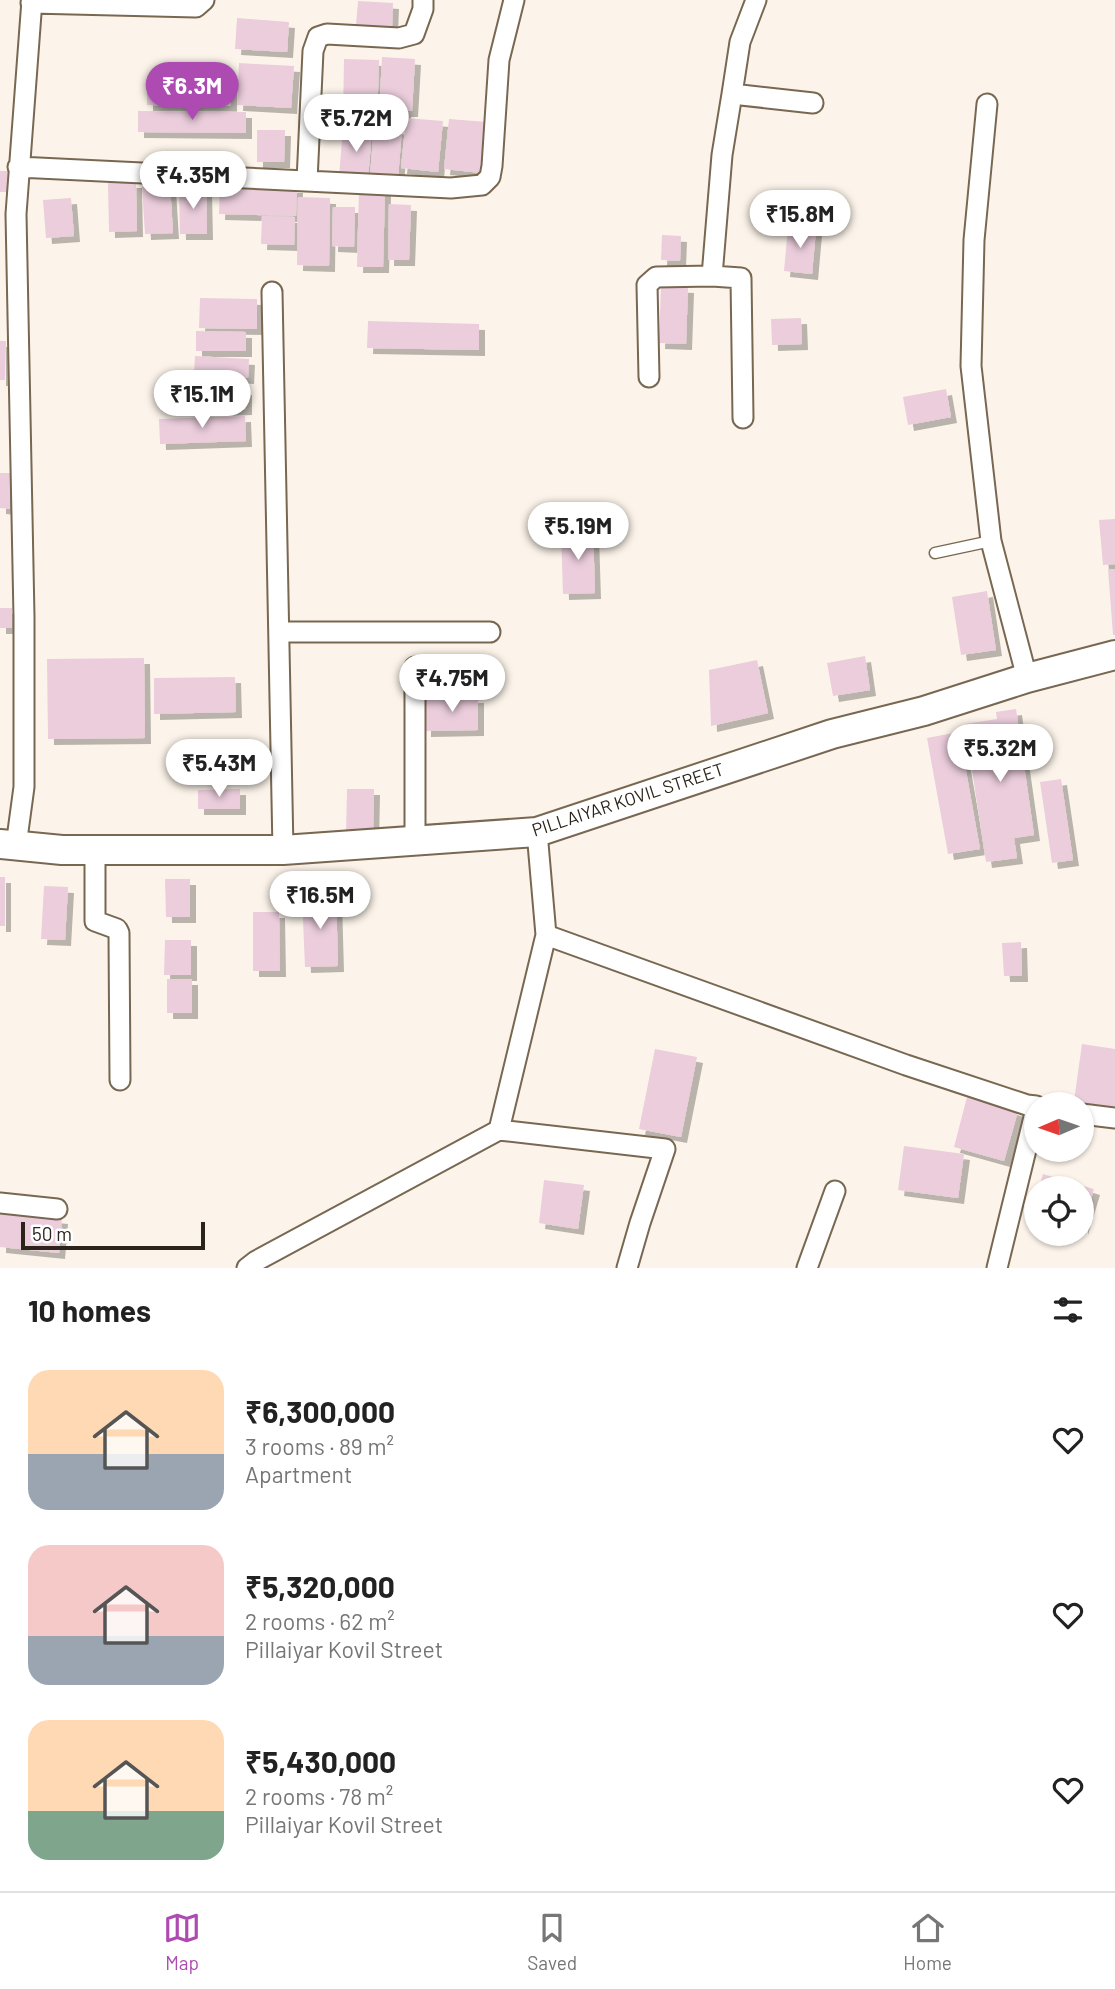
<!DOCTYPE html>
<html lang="en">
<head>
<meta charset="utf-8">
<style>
  :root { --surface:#fff; --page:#f2f2f2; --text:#222; --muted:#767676; --line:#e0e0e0; --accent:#ad4bb2 }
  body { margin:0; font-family:Barlow,sans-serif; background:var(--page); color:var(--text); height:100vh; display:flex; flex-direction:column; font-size:26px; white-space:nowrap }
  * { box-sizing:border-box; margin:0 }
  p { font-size:23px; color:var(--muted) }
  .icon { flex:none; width:38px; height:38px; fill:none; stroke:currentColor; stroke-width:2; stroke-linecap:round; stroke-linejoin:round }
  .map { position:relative; height:1268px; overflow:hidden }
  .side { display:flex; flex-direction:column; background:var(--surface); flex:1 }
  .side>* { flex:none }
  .needle { width:46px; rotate:268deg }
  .buttons { position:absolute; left:1024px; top:1092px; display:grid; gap:14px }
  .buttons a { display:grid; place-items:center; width:70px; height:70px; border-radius:50%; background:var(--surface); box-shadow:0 2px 5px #0004; font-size:35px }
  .scale { position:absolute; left:21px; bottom:18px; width:184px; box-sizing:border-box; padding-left:7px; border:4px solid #2b241b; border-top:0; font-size:19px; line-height:24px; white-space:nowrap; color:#2b241b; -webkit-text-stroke:5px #fff; paint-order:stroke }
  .price { position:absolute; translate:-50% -60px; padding:0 16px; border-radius:24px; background:#fff; color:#222; font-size:23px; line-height:46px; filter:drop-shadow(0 2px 4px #0008) }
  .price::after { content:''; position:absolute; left:50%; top:42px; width:21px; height:16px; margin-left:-10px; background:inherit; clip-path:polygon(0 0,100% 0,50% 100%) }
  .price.active { background:var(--accent); color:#fff }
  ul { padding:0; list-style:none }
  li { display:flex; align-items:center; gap:21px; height:175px; padding:0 28px }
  li span { display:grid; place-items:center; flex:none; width:196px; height:140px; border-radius:21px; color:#555 }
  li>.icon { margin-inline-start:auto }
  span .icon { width:84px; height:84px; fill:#fffc; stroke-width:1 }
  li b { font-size:30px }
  h2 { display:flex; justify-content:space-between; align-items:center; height:84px; padding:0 28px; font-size:30px }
  .tabs { display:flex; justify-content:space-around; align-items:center; height:98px; border-top:2px solid var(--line); background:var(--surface); font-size:19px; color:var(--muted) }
  .tabs a { display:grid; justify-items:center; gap:4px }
  .tabs .active { color:var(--accent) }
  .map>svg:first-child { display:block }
</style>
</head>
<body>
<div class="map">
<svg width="1115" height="1268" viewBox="0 0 1115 1268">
  <defs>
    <filter id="shadow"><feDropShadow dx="6" dy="6" stdDeviation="0" flood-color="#0004"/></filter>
  </defs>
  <rect width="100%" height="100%" fill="#fcf4ea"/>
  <path fill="#ebcddc" filter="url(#shadow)" d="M358,1L393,3L392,27L356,25Z
    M237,18L289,22L287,52L235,49Z
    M382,57L415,59L412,111H405L404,118L379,116Z
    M344,59L379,60L377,122L343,121Z
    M239,63L294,66L291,108L237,105Z
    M147,81H231V106L147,105Z
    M138,111L246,112V133L138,132Z
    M406,118L443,121L438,172L401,168Z
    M449,119L487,122L482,173L444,169Z
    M374,126L402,129L398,178L370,176Z
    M343,128L372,130L368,179L339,177Z
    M257,130H285L284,162H257Z
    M0,171H10V192H0Z
    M108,182H136L137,231L109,232Z
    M170,185L173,233L145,234L142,187Z
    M220,185L297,187L296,216L219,214Z
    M206,187L207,234H180L179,188Z
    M359,189L385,190L383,267H357Z
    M298,197L330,198L329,266L297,265Z
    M71,198L74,236L46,238L43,200Z
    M389,204L411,205L409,260H388Z
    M333,207H355L354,247L332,246Z
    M262,216L295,217L294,245L261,244Z
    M788,227L816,230L812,274L784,271Z
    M662,235L681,236L680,261L661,260Z
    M661,286L688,287L686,344L659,343Z
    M200,298L257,299V329L199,328Z
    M801,318L802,344L772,345L771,319Z
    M368,321L479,324V350L367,348Z
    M196,331L246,332V351H196Z
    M0,341H6L5,380H0Z
    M195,356L249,359L248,378L194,375Z
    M246,389V409L217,410L216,390Z
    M946,389L951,417L908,425L903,397Z
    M245,416L246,441L160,444L159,419Z
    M0,473H10V509L0,508Z
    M1115,519V564L1103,565L1099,520Z
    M593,530L595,593L563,594L561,531Z
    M1108,569H1115V635H1113Z
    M987,591L996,650L961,655L952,597Z
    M0,608H12V628H0Z
    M865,656L870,690L833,696L827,663Z
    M144,658L145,738L48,739L47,659Z
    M757,660L768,713L711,726L709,670Z
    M235,677L236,712L154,714V678Z
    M478,697V730L425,731V698Z
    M1016,709L1034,835L1014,838L1017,858L986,862L965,724L997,719L996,712Z
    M959,732L980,849L948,854L927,738Z
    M1061,779L1073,860L1052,863L1040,782Z
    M240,789V809H198V790Z
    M347,789H374L373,836H346Z
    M0,877H5V926H0Z
    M165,879H190V917H166Z
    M44,886L68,887L65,940L41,939Z
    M336,895L338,966L305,967L302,896Z
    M253,912H279L280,971H253Z
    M165,940H191V975H164Z
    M1021,942L1022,976H1004L1002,943Z
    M167,979H192V1013H167Z
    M1082,1044L1115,1049V1107L1074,1101Z
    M655,1049L697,1057L681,1137L639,1129Z
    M967,1097L1018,1111L1004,1161L954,1147Z
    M904,1146L964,1154L958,1198L898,1190Z
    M1043,1174L1094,1189L1082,1229V1188H1039Z
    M544,1180L584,1185L578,1229L539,1223Z
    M0,1212L62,1218L59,1253L0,1247Z"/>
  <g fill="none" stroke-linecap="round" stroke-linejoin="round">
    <g stroke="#786751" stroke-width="13">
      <path id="lane" d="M935,553L991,541"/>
    </g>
    <g stroke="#786751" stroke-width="23">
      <path id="street" d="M31,3L196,7L204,0
        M732,94L813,103
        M987,104L974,240L971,366L991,541L1027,678
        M18,167L451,188L482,185L490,177L492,166L499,60L514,0
        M307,181L313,51L318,37L327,34L399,38L414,34L423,9V0
        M272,292L283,850
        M649,377L647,285L656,277L712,276
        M743,418L741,278L712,276L722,155L732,94L740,42L756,0
        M279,632H490
        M537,832L546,935
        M415,841V667
        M16,846L24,787V617L16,214L32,0
        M95,850V921L117,929L119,933L120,1080
        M1082,1114L1115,1118
        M499,1130L665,1149L640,1223L627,1268
        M0,1203L57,1209
        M247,1268L256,1261L499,1130L546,935L906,1065L1027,1105L1036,1106
        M807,1268L835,1191
        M997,1268L1036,1109"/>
    </g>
    <g stroke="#786751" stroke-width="32">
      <path id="secondary" d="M0,844L62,850H283L537,832L832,734L924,711L1027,678L1115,655"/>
    </g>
    <use href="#lane" stroke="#fff" stroke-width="10"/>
    <use href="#street" stroke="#fff" stroke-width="19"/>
    <use href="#secondary" stroke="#fff" stroke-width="28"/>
  </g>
  <g text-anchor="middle" stroke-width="5" stroke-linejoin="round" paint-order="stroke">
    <g font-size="18" fill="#2b241b" stroke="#fff">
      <text transform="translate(628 800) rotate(-18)" y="6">PILLAIYAR KOVIL STREET</text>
    </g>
  </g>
</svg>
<div class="buttons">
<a><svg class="needle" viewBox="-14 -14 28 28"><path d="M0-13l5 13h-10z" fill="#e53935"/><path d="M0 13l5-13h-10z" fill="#767676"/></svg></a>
<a><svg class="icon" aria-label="locate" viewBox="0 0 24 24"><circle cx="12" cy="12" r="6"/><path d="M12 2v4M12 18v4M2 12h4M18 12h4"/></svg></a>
</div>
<div class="scale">50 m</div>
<b class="price active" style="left:192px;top:122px">₹6.3M</b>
<b class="price" style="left:356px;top:154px">₹5.72M</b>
<b class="price" style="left:193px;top:211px">₹4.35M</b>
<b class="price" style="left:800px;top:250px">₹15.8M</b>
<b class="price" style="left:202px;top:430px">₹15.1M</b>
<b class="price" style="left:578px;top:562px">₹5.19M</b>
<b class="price" style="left:452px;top:714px">₹4.75M</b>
<b class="price" style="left:1000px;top:784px">₹5.32M</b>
<b class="price" style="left:219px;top:799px">₹5.43M</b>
<b class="price" style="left:320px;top:931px">₹16.5M</b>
</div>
<section class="side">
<h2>10 homes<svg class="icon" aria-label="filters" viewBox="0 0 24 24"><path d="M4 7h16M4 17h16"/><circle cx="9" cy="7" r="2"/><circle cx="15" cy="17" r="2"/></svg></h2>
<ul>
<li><span style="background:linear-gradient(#ffd9b3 60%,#9aa5b1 0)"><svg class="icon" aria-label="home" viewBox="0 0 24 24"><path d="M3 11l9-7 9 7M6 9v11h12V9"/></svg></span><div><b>₹6,300,000</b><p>3 rooms · 89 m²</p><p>Apartment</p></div><svg class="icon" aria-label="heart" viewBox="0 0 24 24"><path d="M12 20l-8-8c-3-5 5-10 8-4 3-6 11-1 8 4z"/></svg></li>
<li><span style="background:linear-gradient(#f6c9c9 65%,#9aa5b1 0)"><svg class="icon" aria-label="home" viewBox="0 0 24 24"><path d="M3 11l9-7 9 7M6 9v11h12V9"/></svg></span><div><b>₹5,320,000</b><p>2 rooms · 62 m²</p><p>Pillaiyar Kovil Street</p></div><svg class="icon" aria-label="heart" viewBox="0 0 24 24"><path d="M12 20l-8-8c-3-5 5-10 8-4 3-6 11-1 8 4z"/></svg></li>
<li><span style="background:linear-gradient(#ffd9b3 65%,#7fa58c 0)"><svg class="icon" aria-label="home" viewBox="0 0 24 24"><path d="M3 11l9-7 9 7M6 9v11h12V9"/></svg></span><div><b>₹5,430,000</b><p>2 rooms · 78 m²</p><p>Pillaiyar Kovil Street</p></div><svg class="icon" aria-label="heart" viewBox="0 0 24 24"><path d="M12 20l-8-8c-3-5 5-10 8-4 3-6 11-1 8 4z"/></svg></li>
</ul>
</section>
<nav class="tabs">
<a class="active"><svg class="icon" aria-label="map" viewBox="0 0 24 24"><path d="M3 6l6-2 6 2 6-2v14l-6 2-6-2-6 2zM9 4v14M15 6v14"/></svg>Map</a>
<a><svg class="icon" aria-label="saved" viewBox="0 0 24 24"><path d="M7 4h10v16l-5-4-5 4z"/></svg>Saved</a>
<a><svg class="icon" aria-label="home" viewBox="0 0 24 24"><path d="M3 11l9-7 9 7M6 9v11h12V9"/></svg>Home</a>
</nav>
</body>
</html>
